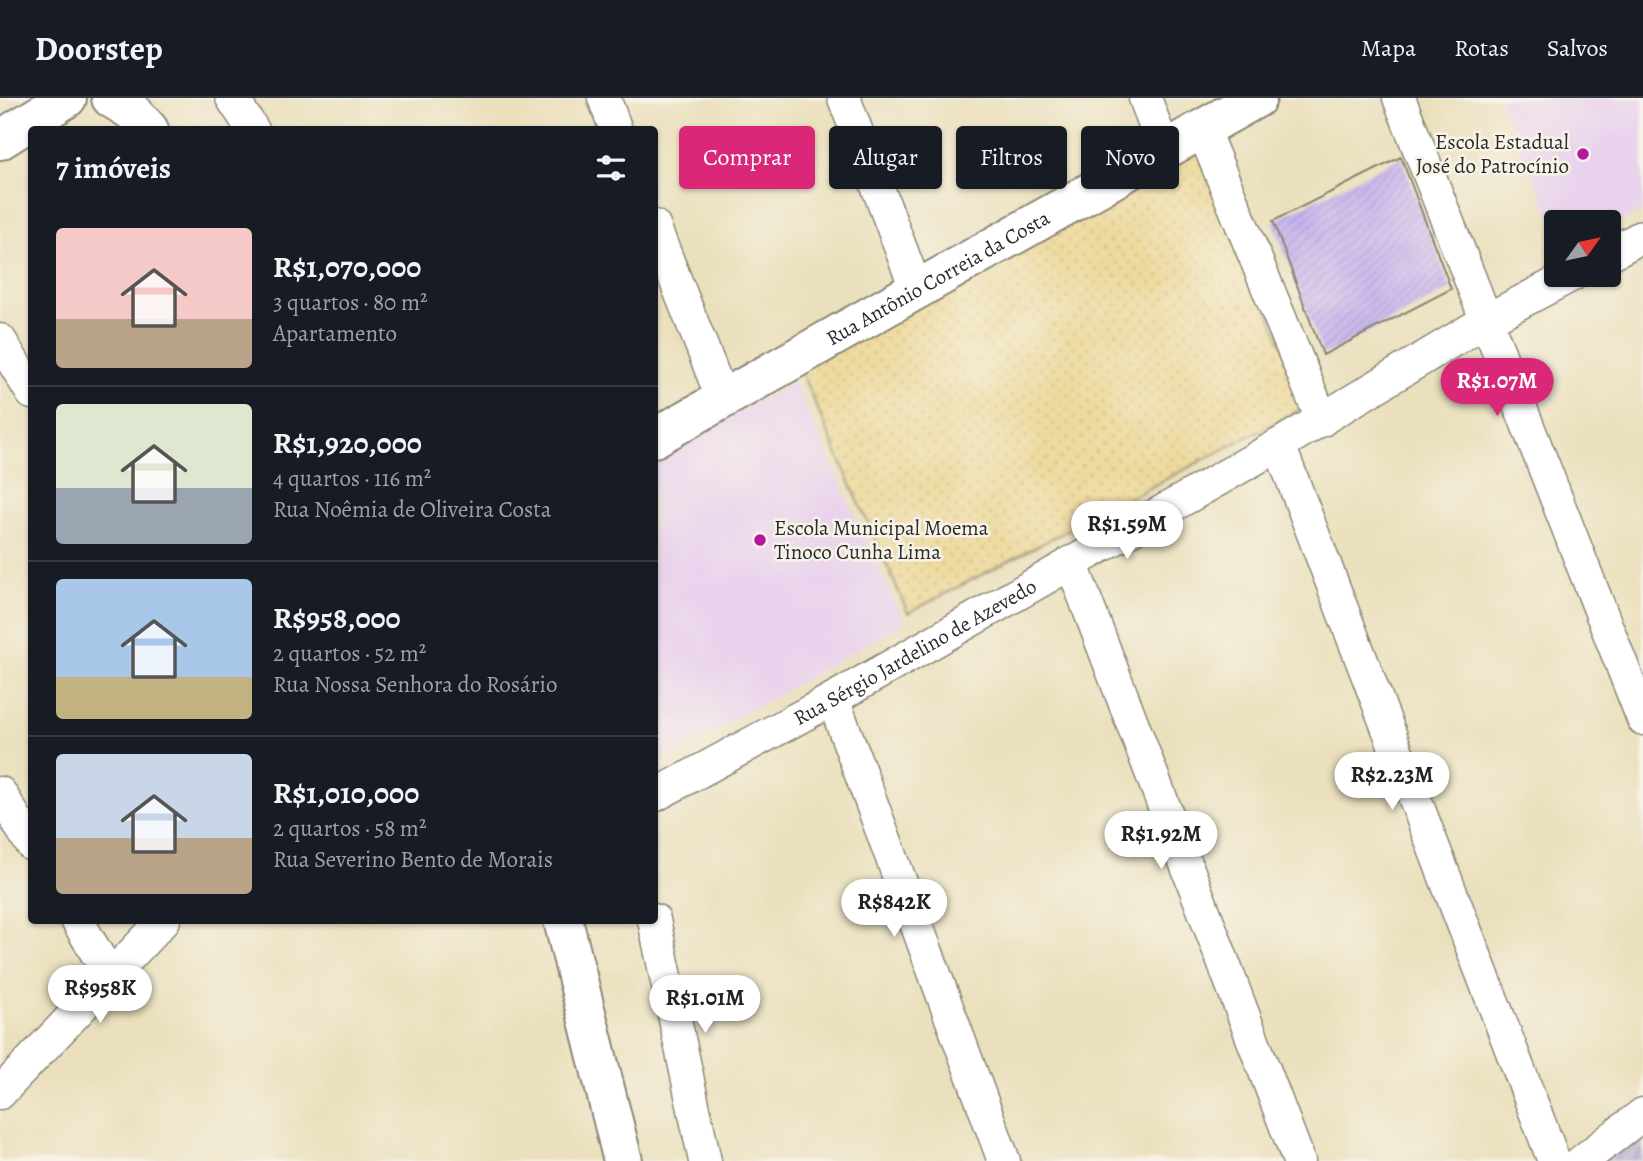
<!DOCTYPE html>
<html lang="pt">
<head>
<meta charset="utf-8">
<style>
  :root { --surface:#171b24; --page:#242831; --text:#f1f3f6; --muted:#9ea1a6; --line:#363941; --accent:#db2777 }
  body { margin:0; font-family:Alegreya,serif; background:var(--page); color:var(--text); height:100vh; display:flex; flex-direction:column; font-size:26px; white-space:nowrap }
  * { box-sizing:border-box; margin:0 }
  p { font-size:23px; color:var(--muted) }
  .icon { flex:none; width:38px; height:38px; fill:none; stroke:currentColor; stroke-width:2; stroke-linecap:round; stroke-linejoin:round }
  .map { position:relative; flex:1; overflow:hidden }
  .side { position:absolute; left:28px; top:28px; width:630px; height:798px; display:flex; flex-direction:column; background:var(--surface); border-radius:7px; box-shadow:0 2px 5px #0004 }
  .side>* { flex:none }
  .banner { position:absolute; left:679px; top:28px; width:665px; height:63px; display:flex; gap:14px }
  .needle { width:46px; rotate:57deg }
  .controls { position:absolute; left:1544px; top:112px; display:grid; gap:14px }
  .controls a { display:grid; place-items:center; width:77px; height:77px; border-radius:7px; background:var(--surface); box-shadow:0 2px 5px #0004; font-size:35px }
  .price { position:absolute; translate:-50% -60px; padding:0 16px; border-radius:24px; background:#fff; color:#222; font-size:23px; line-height:46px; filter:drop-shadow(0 2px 4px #0008) }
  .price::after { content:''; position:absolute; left:50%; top:42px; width:21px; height:16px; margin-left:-10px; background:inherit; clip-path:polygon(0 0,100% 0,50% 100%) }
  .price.selected { background:var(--accent); color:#fff }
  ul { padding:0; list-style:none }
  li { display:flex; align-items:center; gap:21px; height:175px; padding:0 28px }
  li+li { border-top:2px solid var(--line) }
  li span { display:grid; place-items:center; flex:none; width:196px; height:140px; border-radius:7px; color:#555 }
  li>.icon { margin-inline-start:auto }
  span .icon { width:84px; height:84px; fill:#fffc; stroke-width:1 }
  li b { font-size:30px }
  h2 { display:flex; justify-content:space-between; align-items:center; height:84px; padding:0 28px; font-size:30px }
  .chip { padding:0 24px; border-radius:7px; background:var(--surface); box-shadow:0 2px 5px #0004; font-size:24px; line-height:63px }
  .chip.selected { background:var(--accent); color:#fff }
  header { display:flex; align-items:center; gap:42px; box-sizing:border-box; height:98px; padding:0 35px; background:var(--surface); border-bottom:2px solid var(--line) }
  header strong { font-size:33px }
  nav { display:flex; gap:38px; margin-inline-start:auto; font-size:24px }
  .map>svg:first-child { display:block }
</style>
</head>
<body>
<header>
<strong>Doorstep</strong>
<nav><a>Mapa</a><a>Rotas</a><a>Salvos</a></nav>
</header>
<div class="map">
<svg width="1643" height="1063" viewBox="0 0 1643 1063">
  <defs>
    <pattern id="industrial-furrows" width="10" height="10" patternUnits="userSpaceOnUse" patternTransform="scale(1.75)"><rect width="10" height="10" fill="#c9bfd7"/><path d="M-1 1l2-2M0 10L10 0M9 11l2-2" fill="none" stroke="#ada4b9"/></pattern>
    <pattern id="sand-dots" width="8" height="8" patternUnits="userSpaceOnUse" patternTransform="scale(1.75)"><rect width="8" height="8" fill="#eeda9e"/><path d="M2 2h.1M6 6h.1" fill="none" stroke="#cb8" stroke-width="1.8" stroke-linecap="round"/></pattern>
    <pattern id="building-hatch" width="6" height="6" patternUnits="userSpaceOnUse" patternTransform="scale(1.75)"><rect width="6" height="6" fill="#c4b1ee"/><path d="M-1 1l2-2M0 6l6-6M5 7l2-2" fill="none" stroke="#a998cc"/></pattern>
  </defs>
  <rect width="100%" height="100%" fill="#f7f3e8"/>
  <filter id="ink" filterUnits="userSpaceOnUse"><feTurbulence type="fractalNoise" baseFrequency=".0143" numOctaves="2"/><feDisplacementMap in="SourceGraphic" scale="14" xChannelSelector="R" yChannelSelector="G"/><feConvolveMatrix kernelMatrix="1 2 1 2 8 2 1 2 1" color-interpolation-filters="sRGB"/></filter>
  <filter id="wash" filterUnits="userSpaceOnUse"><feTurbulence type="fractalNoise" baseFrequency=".00686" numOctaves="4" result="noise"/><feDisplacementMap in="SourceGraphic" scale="28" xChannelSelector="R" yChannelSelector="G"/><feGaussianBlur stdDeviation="1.57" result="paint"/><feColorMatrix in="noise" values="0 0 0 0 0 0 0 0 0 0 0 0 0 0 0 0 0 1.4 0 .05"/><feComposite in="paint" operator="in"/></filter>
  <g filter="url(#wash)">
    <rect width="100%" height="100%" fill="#ebe0bd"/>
    <path fill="#e9d2ed" d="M1498,0H1643V112L1608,131V124H1556V131Z
      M794,283L904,525L661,663L654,646V360Z"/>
    <path fill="url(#industrial-furrows)" d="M1643,1026V1063H1594Z"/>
    <path fill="url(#sand-dots)" stroke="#8c8264" stroke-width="2" d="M1200,43L1307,308L908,515L800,272Z"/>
    <g id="blocks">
      <path fill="url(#building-hatch)" d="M1401,59L1451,191L1323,257L1273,123Z"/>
    </g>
  </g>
  <g filter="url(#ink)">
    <use href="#blocks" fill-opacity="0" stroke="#8b8674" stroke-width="2"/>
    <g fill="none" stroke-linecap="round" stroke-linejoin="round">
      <g stroke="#8b8674" stroke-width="35">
        <g id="minor">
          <path d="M232,0L253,32"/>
          <path d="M604,0L616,32"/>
          <path d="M844,0L916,191"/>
          <path d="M1145,0L1164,52"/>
          <path d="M1399,0L1643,621"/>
          <path d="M1202,30L1322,322"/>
          <path d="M654,128L723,302"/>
          <path d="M1608,157L1643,138"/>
          <path d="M0,242L32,295"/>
          <path d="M1279,347L1554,1063"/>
          <path d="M1071,464L1299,1063"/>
          <path d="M833,601L1004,1063"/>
          <path d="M0,695L32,747"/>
          <path id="s1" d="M654,698L833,601L1279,347L1487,222L1572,177"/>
          <path d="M77,822L110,878"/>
          <path d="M654,822L705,1063"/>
          <path d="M0,995L164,822"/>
          <path d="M1582,1063L1643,1016"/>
        </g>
      </g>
      <g stroke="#8b8674" stroke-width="42">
        <g id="tertiary">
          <path d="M111,0L132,13L149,32"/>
          <path d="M0,42L67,0"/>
          <path id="s2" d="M654,340L1257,0"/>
          <path d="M563,822L623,1063"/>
        </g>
      </g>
      <use href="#minor" stroke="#fff" stroke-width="32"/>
      <use href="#tertiary" stroke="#fff" stroke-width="38"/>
    </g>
  </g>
  <g fill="#b5179e" stroke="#f7f3e8" stroke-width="2.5">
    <circle cx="1583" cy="56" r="7"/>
    <circle cx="760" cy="442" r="7"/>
  </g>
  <g text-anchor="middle" stroke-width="5" stroke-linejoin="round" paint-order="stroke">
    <g font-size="21" fill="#2b2b2b" stroke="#f7f3e8" text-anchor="end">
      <text x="1569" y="51">Escola Estadual<tspan x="1569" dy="24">José do Patrocínio</tspan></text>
      <text x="774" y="437" text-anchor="start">Escola Municipal Moema<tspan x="774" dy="24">Tinoco Cunha Lima</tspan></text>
    </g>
    <g font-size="21" fill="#2b2b2b" stroke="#f7f3e8">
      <text dy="7" stroke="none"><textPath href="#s2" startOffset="326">Rua Antônio Correia da Costa</textPath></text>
      <text dy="7" stroke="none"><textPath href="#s1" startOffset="298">Rua Sérgio Jardelino de Azevedo</textPath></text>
    </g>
  </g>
</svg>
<div class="controls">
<a><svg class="needle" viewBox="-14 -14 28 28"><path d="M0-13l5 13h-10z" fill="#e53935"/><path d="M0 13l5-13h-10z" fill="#9ea1a6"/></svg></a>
</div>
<b class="price selected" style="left:1497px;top:320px">R$1.07M</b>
<b class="price" style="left:1127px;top:463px">R$1.59M</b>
<b class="price" style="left:1392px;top:714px">R$2.23M</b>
<b class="price" style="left:1161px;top:773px">R$1.92M</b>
<b class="price" style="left:894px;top:841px">R$842K</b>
<b class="price" style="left:100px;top:927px">R$958K</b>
<b class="price" style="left:705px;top:937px">R$1.01M</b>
<div class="banner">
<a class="chip selected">Comprar</a>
<a class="chip">Alugar</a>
<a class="chip">Filtros</a>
<a class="chip">Novo</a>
</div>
<section class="side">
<h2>7 imóveis<svg class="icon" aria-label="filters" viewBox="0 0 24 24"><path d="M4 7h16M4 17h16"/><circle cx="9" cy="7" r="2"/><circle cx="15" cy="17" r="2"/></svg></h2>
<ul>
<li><span style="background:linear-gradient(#f6c9c9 65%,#b9a48a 0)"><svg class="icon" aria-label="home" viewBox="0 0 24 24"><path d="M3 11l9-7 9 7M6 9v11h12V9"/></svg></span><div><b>R$1,070,000</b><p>3 quartos · 80 m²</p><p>Apartamento</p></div></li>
<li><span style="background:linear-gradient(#dfe7d0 60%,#9aa5b1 0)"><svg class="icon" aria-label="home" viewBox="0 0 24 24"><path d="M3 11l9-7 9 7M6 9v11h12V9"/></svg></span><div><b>R$1,920,000</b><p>4 quartos · 116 m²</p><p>Rua Noêmia de Oliveira Costa</p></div></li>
<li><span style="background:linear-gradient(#a9c7e8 70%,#c2b280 0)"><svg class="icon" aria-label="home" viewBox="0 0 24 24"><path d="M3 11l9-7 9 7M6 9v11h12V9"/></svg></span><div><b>R$958,000</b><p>2 quartos · 52 m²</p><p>Rua Nossa Senhora do Rosário</p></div></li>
<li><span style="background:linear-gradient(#c9d6e8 60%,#b9a48a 0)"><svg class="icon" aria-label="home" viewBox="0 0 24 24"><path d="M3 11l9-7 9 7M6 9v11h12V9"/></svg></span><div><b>R$1,010,000</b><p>2 quartos · 58 m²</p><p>Rua Severino Bento de Morais</p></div></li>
</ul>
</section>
</div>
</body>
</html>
